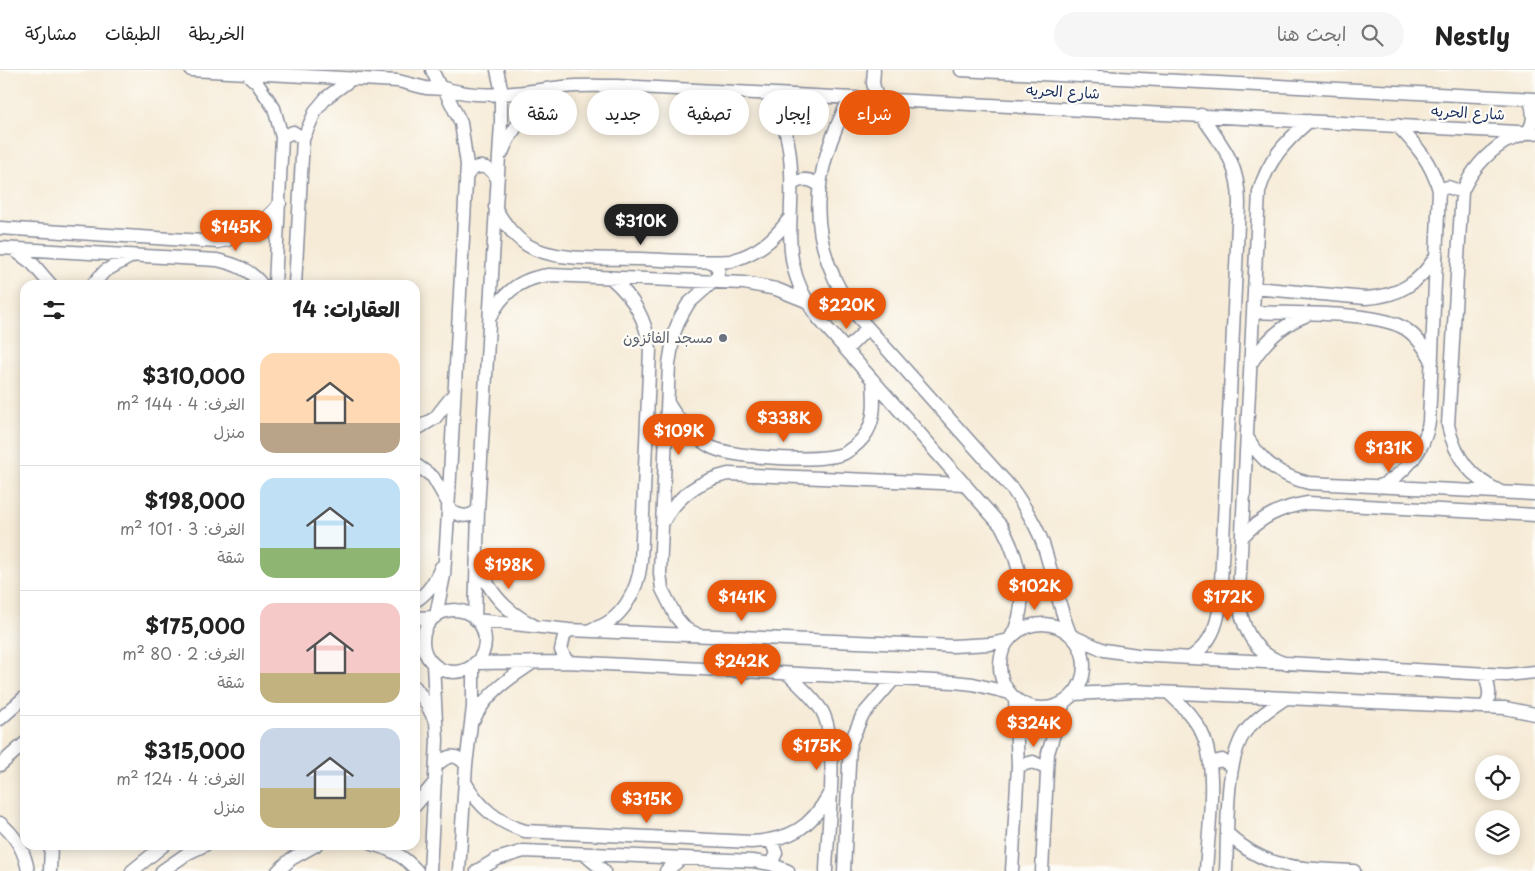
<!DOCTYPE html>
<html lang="ar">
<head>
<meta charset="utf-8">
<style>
  :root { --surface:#fff; --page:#f6f6f6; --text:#222; --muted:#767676; --line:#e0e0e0; --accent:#ea580c }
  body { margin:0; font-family:"Playpen Sans","Playpen Sans Arabic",sans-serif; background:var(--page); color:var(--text); direction:rtl; height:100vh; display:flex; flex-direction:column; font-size:19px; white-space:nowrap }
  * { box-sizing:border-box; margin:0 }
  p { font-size:16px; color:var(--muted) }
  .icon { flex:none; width:28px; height:28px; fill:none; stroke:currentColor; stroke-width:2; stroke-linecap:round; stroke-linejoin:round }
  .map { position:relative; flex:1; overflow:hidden; direction:ltr }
  .drawer { position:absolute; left:20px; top:210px; width:400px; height:570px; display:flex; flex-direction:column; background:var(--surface); border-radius:15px; box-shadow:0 2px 12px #0003; direction:rtl }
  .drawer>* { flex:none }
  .banner { position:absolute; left:435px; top:20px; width:475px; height:45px; direction:rtl; display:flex; gap:10px }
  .controls { position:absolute; left:1475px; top:685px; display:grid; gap:10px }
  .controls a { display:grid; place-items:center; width:45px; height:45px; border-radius:50%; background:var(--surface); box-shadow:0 2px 12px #0003; font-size:25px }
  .price { position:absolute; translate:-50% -42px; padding:0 11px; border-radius:18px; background:var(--accent); color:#fff; font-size:16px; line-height:32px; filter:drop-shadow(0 1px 2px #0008) }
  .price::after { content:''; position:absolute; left:50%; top:30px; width:15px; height:11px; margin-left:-8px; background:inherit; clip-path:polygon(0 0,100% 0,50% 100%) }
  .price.current { background:#222; color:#fff }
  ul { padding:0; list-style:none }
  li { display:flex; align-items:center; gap:15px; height:125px; padding:0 20px }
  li+li { border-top:1px solid var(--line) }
  li span { display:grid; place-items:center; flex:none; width:140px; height:100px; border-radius:15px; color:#555 }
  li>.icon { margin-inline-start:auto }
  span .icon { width:60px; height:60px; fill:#fffc; stroke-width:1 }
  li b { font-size:21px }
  h2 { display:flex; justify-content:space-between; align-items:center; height:60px; padding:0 20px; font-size:21px }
  .chip { padding:0 18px; border-radius:22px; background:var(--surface); box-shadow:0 2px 12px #0003; font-size:18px; line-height:45px }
  .chip.current { background:var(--accent); color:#fff }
  header { display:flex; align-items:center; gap:30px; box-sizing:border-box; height:70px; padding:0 25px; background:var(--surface); border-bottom:1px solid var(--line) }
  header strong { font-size:24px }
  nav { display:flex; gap:28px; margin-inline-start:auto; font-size:18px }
  .search { width:350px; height:45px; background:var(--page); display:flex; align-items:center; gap:12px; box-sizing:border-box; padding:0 18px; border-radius:28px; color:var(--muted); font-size:19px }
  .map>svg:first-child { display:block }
</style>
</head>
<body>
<header>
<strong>Nestly</strong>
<div class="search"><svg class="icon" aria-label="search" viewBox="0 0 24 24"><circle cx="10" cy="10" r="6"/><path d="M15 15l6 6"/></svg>ابحث هنا</div>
<nav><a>الخريطة</a><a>الطبقات</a><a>مشاركة</a></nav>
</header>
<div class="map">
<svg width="1535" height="801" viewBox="0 0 1535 801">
  <rect width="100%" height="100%" fill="#fdfcf7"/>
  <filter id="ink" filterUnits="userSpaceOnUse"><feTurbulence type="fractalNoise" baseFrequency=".02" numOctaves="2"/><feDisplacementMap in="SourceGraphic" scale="10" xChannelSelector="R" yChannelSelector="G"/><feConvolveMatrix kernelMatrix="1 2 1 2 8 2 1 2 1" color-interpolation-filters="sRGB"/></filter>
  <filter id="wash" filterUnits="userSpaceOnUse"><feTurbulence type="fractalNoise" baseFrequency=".0096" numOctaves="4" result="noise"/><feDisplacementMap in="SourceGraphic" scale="20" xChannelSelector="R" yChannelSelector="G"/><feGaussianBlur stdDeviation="1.12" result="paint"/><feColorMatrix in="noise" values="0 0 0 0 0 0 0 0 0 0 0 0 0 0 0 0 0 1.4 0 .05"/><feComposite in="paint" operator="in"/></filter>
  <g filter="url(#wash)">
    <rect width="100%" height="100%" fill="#f6ebd7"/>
  </g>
  <g filter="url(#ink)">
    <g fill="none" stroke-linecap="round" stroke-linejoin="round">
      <g stroke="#888d9a" stroke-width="15">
        <path id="minor" d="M191,0L398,11L426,18L444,19
          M432,0L440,17C482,31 520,22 563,17C581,15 599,16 617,16L1535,63
          M874,0L873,13L877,29
          M961,0L1535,29
          M246,3L257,13L274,38L282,67L275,215
          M774,25C781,45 788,65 790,87C797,152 774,189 819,249L1002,457C1020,490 1031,535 1010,569
          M850,28C811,103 804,167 852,240L1013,420C1025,437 1036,454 1043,474C1053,504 1058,536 1071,566
          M282,67L293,62L303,69
          M502,83C512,56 533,35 557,21
          M466,108C473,92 490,94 497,109
          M791,115C801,108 810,108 820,116
          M1439,120L1448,117L1462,122
          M495,137C503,152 512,165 527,175C555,192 607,188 640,189C670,190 701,193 731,191C757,183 773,171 789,149
          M0,158L218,172C245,167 263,155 280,133
          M0,178L217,190C235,194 251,200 262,215
          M13,179L33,194L51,215
          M92,215L105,201L132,186
          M295,215L303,69L316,40L327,27L353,8
          M1254,218L1366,228C1398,226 1419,214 1436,186
          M1253,242C1291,244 1370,241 1402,257C1416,264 1425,278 1432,291
          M491,246C503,222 522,208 549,205L744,213L776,219L806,231
          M846,280L868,258
          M1252,292C1265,271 1282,255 1305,246
          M668,333C679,352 693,368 713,378C736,388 822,393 845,383C853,378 862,371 867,362C876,347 874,328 873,310
          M415,360L435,348L453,325
          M1247,367C1262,392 1280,406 1309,413L1535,424
          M415,394L433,407L448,433
          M1379,417C1405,403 1424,383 1429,352L1439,120C1431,92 1417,76 1397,55
          M1501,422C1471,408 1455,388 1448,355L1462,122C1471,101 1486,84 1505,72C1512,69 1521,67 1527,62C1535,54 1534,39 1529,29
          M448,437C457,447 468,449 478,440
          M663,452C678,426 698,411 728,404L965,414
          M1242,467C1261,447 1281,437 1308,433L1535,445
          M480,495C488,522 507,542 533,555
          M1021,511C1033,517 1042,515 1052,506
          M415,531C427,524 436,510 441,497
          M423 571a31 31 0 1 1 62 0a31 31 0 1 1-62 0Z
          M436,546L444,505L447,460L467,95L461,53L444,19
          M415,548L435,547
          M475,549L478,440L501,53V18L497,0
          M476,550L569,560L953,576L990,574L1009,570
          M1000 596a42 42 0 1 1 84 0a42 42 0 1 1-84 0Z
          M592,559C622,552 638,520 641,492L650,279C646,249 634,228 611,208
          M695,563L686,559L676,547L662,519L660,503L669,294L674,263L680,248L688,234L717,208L719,199L713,192
          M1072,566L1104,580L1137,585L1507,605L1535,602
          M1190,588C1210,574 1217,558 1220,534L1239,134C1239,93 1223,77 1201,45
          M567,592L561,580L564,566L569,560
          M475,593L567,592L954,612L973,614L1010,623
          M1284,593C1253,583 1239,555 1239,523L1259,122C1268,90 1285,72 1309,51
          M788,604C800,616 813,627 822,641C840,673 827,762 826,801
          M415,617L426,633L434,649
          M1169,623C1181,635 1193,646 1201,661C1219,694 1208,763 1206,801
          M1073,624L1135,621L1505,638L1535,644
          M1484,637C1493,628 1488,615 1485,604
          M0,649L25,627
          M474,649C487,622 510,608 534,592
          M1210,693L1222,690L1231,696
          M0,695L25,673
          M436,696C447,685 456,682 466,695
          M1018,696L1033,692L1047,699
          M465,712C479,737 497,752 525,761L751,772C790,770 811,758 829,724
          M415,736L435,712
          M0,753C15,765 25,782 28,801
          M1228,764C1267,801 1302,798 1354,801
          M374,775C391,779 406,788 417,801
          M584,784L604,801
          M771,794L776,783L771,771
          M50,801L51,775
          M132,801L164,775
          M162,801L188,783L205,775
          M278,801L291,789L316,775
          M430,801L437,670L433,594
          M459,801L466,695L473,637V596
          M477,801L497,789L524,781L753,791L771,794L788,801
          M666,801L682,788
          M844,801L850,674L862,646L893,610
          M1012,801L1018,696L1015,628
          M1042,801L1048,683L1064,632
          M1226,801C1228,764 1224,692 1245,662C1256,648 1271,638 1286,628"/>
      </g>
      <use href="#minor" stroke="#fff" stroke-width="12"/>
    </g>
  </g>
  <circle fill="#6b7280" stroke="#fdfcf7" stroke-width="2" cx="723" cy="268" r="5"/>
  <g text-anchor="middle" stroke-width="4.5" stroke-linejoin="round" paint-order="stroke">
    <g font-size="15" fill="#1b2f5e" stroke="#fdfcf7">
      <text transform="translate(1063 22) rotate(3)" y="5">شارع الحريه</text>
      <text transform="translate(1468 43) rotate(3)" y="5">شارع الحريه</text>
    </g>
    <g font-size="15" fill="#5b616d" stroke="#fdfcf7" text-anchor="end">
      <text x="713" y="273">مسجد الفائزون</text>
    </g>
  </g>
</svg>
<div class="controls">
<a><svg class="icon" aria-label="locate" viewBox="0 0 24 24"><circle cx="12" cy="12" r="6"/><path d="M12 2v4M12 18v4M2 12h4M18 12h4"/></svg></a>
<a><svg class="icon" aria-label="layers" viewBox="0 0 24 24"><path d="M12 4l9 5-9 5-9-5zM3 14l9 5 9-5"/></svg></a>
</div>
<b class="price current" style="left:641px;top:176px">$310K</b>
<b class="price" style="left:236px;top:182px">$145K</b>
<b class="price" style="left:847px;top:260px">$220K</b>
<b class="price" style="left:784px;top:373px">$338K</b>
<b class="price" style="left:679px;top:386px">$109K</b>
<b class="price" style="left:1389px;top:403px">$131K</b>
<b class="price" style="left:509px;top:520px">$198K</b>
<b class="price" style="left:1035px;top:541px">$102K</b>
<b class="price" style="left:742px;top:552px">$141K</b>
<b class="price" style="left:1228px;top:552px">$172K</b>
<b class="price" style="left:742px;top:616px">$242K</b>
<b class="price" style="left:1034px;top:678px">$324K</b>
<b class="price" style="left:817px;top:701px">$175K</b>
<b class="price" style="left:647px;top:754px">$315K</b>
<div class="banner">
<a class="chip current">شراء</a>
<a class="chip">إيجار</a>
<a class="chip">تصفية</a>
<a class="chip">جديد</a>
<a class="chip">شقة</a>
</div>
<section class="drawer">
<h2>العقارات: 14<svg class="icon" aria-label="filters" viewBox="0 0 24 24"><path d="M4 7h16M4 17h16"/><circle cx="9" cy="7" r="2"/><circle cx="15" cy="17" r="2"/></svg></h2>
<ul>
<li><span style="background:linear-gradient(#ffd9b3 70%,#b9a48a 0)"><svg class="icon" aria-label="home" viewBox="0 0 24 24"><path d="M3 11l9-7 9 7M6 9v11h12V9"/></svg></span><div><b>$310,000</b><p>الغرف: 4 · 144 m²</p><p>منزل</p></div></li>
<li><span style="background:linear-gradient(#bfe0f5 70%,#8fb573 0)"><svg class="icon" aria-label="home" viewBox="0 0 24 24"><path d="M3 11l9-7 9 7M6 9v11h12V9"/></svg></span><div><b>$198,000</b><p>الغرف: 3 · 101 m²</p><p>شقة</p></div></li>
<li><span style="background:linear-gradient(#f6c9c9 70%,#c2b280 0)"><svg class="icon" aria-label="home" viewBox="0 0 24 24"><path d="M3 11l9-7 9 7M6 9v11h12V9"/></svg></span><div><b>$175,000</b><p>الغرف: 2 · 80 m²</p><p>شقة</p></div></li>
<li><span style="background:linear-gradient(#c9d6e8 60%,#c2b280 0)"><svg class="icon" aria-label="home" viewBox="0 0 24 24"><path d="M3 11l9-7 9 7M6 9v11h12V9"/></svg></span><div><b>$315,000</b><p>الغرف: 4 · 124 m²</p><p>منزل</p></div></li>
</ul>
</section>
</div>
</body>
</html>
